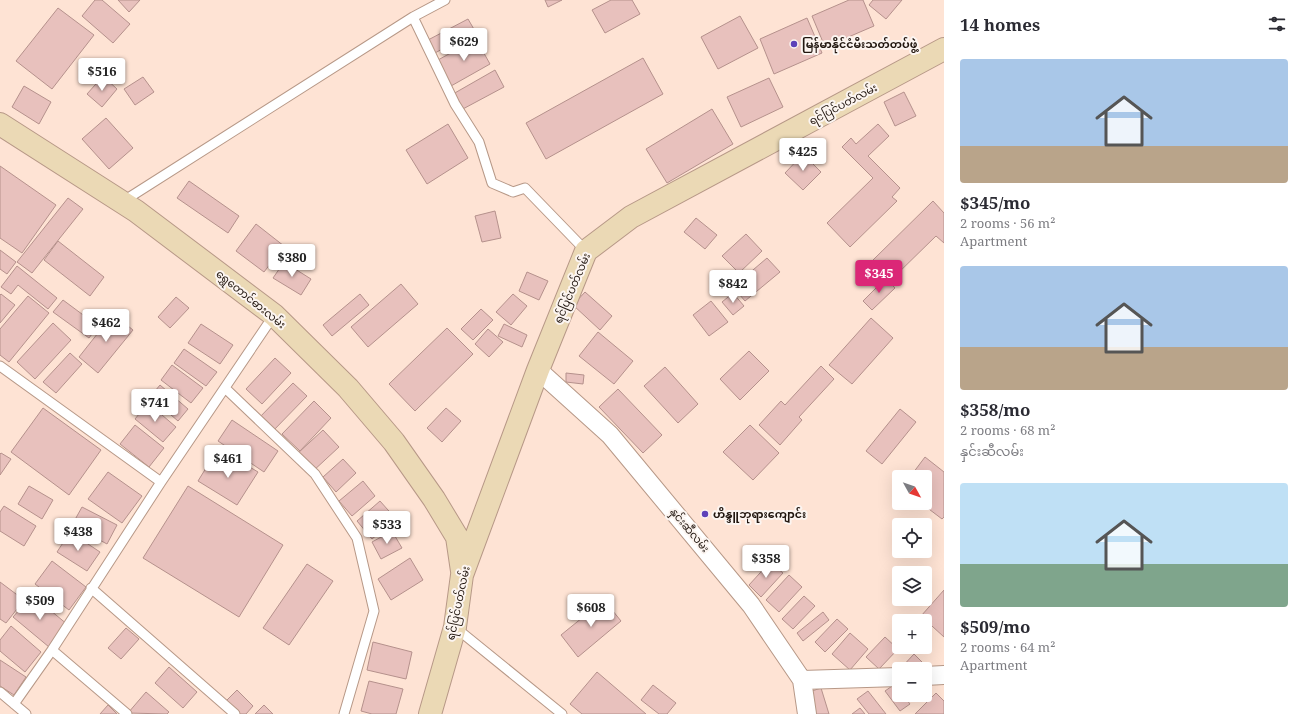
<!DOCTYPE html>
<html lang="en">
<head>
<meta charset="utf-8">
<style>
  :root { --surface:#fff; --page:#f2f2f3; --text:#2b2b33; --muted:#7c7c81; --accent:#db2777 }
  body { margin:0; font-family:"Noto Serif","Noto Sans Myanmar",serif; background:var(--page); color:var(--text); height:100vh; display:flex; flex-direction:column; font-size:15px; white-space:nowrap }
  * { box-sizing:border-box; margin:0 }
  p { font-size:13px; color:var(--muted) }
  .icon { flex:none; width:22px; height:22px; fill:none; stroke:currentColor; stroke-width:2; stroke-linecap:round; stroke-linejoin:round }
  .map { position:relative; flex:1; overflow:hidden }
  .drawer { display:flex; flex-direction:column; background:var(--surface); width:360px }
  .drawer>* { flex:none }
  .needle { width:26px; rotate:130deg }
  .buttons { position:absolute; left:892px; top:470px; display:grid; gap:8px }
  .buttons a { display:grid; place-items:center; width:40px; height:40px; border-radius:4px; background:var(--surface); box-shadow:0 4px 16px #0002; font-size:20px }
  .price { position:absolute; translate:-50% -34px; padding:0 9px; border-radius:4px; background:#fff; color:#222; font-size:13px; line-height:26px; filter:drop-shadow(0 1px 2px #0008) }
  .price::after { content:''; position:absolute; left:50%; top:24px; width:12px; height:9px; margin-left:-6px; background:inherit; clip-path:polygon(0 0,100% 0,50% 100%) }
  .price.selected { background:var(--accent); color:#fff }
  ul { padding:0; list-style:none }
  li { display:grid; align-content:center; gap:8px; height:212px; padding:0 16px }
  li span { display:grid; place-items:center; height:124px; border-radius:4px; color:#555 }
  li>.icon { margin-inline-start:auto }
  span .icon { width:72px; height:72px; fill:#fffc; stroke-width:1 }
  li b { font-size:17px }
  h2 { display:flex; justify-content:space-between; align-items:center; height:48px; padding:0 16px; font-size:17px }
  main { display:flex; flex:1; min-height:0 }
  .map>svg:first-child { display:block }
</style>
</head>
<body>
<main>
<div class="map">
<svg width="944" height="714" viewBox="0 0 944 714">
  <rect width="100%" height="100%" fill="#fee3d4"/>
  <path fill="#e8c1bd" stroke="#b5918c" d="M95,0H102L130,24L113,43L82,16Z
    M118,0H140L129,12Z
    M545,0H562L548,7Z
    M611,0H632L640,14L605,33L592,10Z
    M849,0H863L874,26L825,47L812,16Z
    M873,0H902L886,19L869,5Z
    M58,8L94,35L52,89L16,61Z
    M740,16L758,48L718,69L701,37Z
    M807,18L822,53L774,74L760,39Z
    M468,19L475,31L435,53L428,40Z
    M476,39L490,64L451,86L438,60Z
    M643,58L663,94L546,159L526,123Z
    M495,70L504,87L461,110L453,94Z
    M103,76L117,89L102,107L87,94Z
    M143,77L154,92L135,105L124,89Z
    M769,78L783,107L741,127L727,97Z
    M24,86L51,102L39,124L12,107Z
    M904,92L916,116L895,126L884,102Z
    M712,109L733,144L667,183L646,149Z
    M106,118L133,148L109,169L82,139Z
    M448,124L468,158L427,184L406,150Z
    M878,124L889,136L868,156L900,188L892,197L897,201L850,247L827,223L873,178L842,147L851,138L856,144Z
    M803,154L821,172L803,190L785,173Z
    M0,166L56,205L22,253L0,238Z
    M189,181L239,216L228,233L177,198Z
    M68,198L83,209L32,273L17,262Z
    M933,201L944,213V243L936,236L892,279L873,260Z
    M495,211L501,238L482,242L475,216Z
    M696,218L717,235L705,249L684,232Z
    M256,224L284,246L264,272L236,251Z
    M746,234L762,251L739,273L722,256Z
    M58,241L104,277L90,296L44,260Z
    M0,250L16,262L7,274L0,269Z
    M767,258L780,272L745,301L733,287Z
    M284,262L311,279L301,295L273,278Z
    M17,266L57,298L48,309L18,285L11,294L1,287Z
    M527,272L548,281L539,300L519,291Z
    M886,278L895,288L872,310L863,301Z
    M401,284L418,304L368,347L351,327Z
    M585,292L612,316L600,330L573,305Z
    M733,293L744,306L733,315L722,302Z
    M1,294L15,305L0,323V295Z
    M360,294L369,305L332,336L323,325Z
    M513,294L527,306L511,325L496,312Z
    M28,296L49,313L9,362L0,355V329Z
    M176,297L189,308L170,328L158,317Z
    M63,300L98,326L89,338L53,312Z
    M711,301L728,322L709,336L693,315Z
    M481,309L493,320L473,340L461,329Z
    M113,314L133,330L98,373L79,357Z
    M871,318L893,338L852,384L829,365Z
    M53,323L71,340L35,379L17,362Z
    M201,324L233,345L220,364L188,343Z
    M504,324L527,335L522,347L498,336Z
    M447,328L473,354L415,411L389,384Z
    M488,329L503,342L489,357L475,344Z
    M598,332L633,361L614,384L579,356Z
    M184,349L217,372L206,386L174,363Z
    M749,351L769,371L740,400L720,379Z
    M70,353L82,364L56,393L43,382Z
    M275,358L291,373L262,404L246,389Z
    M172,365L203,388L191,403L161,380Z
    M821,366L834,379L799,417L802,420L780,445L759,425L781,401L785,405Z
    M665,367L698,404L678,423L644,386Z
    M566,373L584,375L583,384L566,382Z
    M293,383L307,396L271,433L257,420Z
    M160,385L188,409L178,421L150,397Z
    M618,389L662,435L643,453L599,407Z
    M314,401L331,418L300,451L282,434Z
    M148,403L176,427L163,442L135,419Z
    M43,408L101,450L69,495L11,452Z
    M446,408L461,421L442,442L427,428Z
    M900,409L916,422L882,464L866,451Z
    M232,420L278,451L264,472L218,441Z
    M135,425L164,448L149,467L120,444Z
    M750,425L779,453L753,480L723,452Z
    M323,430L339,447L312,472L296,455Z
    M1,453L11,459L0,475V454Z
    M214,455L234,467L238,460L258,472L237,505L198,481Z
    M925,457L944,472V517L942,519L921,503H925V477H910Z
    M343,459L356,473L336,492L323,477Z
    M108,472L142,496L122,523L88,499Z
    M363,481L375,496L352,516L339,501Z
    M29,486L53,500L42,519L18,504Z
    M188,486L283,545L239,617L143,558Z
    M380,501L396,519L372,539L357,521Z
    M4,506L36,526L24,546L0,531V512Z
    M82,507L117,525L107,544L72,525Z
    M392,531L402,548L381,559L372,542Z
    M70,532L100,552L87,571L57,552Z
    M410,558L423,580L391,600L378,579Z
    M52,561L86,587L69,610L35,584Z
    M770,562L783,573L761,597L749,585Z
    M307,564L333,581L289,645L263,628Z
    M789,575L802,587L779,612L766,600Z
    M0,582L24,600L6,623L0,619Z
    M944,590V637L921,616Z
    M32,595L68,625L49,647L13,617Z
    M804,596L815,606L793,629L782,619Z
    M604,600L621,621L578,657L561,635Z
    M823,612L829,620L803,641L797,633Z
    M837,619L848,629L825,652L815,642Z
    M11,626L41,652L25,672L0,651V640Z
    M126,628L139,639L121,659L108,648Z
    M850,633L868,649L850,670L832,654Z
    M885,637L898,649L879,669L866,657Z
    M373,642L412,652L406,679L367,670Z
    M914,654L927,667L924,669H900Z
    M0,660L26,677L14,695L0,686Z
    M169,667L197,692L183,708L155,683Z
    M597,672L646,714H582L570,704Z
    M369,681L403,689L396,714H372L361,711Z
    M895,684L899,690V695H903L910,704L900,711L885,691Z
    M653,685L676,703L667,714H659L641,700Z
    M821,688L829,714H806L800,695Z
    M237,690L253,706L246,714H237L225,702Z
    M868,691L886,714H869L857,699Z
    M146,692L169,712L167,714L128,713Z
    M936,693L944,701V714H915Z
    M108,705L117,714H100Z
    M264,705L273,714H255Z
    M860,708L865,714H852Z"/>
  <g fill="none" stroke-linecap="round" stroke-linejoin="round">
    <g stroke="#b79887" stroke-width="11">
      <path id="lane" d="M413,17L455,104L479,142L492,183L513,192L525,188L586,251
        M122,202L413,17L445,0
        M0,366L161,482
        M225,388L315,474L357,538L374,611L344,714
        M91,588L235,714
        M456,628L562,714
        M52,650L127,714
        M0,692L26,714
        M14,704L52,650L161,482L274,315"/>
    </g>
    <g stroke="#b79887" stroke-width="20">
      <path id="street" d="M538,370L610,435L751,605L802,680L807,714
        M925,676L944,675
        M802,680L899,677"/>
    </g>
    <g stroke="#b79887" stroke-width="24">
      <path id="secondary" d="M0,124L136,211L274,315L348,388L394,442L434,499L457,537L462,571
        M430,714L455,627L462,575L538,370L586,251L631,217L944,49"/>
    </g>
    <use href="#lane" stroke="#fff" stroke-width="9"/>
    <use href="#street" stroke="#fff" stroke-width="18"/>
    <use href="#secondary" stroke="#ebd9b5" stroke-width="22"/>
  </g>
  <g fill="#5d41b9" stroke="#fcf5f1" stroke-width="1.5">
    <circle cx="794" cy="44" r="4"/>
    <circle cx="705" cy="514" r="4"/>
  </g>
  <g text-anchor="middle" stroke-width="4" stroke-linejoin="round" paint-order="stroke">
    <g font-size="11" font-weight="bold" fill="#21160f" stroke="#fcf5f1" text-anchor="start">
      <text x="802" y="48">မြန်မာနိုင်ငံမီးသတ်တပ်ဖွဲ့</text>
      <text x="713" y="518">ဟိန္ဒူဘုရားကျောင်း</text>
    </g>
    <g font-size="11" fill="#21160f" stroke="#fcf5f1">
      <text transform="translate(843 104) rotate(-28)" y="4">ရင်ပြင်ပတ်လမ်း</text>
      <text transform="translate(572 288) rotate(-67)" y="4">ရင်ပြင်ပတ်လမ်း</text>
      <text transform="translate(251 299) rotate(39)" y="4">ရွှေတောင်ဓားလမ်း</text>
      <text transform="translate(690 530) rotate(50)" y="4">နှင်းဆီလမ်း</text>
      <text transform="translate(458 603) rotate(-78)" y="4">ရင်ပြင်ပတ်လမ်း</text>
    </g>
  </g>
</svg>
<div class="buttons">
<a><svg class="needle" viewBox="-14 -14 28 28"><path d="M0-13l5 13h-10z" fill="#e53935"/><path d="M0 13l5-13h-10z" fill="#7c7c81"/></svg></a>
<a><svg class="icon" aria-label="locate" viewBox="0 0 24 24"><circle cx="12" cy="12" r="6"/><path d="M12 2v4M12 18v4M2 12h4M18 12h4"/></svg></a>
<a><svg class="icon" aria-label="layers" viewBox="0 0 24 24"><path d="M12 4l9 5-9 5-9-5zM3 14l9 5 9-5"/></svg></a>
<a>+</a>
<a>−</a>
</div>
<b class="price" style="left:464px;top:62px">$629</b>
<b class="price" style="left:102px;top:92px">$516</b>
<b class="price" style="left:803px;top:172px">$425</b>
<b class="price" style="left:292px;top:278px">$380</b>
<b class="price selected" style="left:879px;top:294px">$345</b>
<b class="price" style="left:733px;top:304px">$842</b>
<b class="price" style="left:106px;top:343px">$462</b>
<b class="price" style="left:155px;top:423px">$741</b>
<b class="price" style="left:228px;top:479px">$461</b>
<b class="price" style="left:387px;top:545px">$533</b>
<b class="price" style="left:78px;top:552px">$438</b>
<b class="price" style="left:766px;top:579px">$358</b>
<b class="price" style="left:40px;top:621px">$509</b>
<b class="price" style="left:591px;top:628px">$608</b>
</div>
<section class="drawer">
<h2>14 homes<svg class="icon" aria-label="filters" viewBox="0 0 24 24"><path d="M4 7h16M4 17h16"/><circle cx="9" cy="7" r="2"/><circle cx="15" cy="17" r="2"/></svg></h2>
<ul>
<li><span style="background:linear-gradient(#a9c7e8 70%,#b9a48a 0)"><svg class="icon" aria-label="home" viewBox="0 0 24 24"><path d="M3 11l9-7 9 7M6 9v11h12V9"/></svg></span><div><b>$345/mo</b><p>2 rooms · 56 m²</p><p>Apartment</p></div></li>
<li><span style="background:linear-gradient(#a9c7e8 65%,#b9a48a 0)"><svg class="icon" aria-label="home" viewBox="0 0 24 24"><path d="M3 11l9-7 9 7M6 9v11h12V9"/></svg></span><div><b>$358/mo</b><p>2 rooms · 68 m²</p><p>နှင်းဆီလမ်း</p></div></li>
<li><span style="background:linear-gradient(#bfe0f5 65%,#7fa58c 0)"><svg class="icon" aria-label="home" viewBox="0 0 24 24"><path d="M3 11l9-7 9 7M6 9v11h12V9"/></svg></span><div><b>$509/mo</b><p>2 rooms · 64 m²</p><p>Apartment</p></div></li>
</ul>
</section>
</main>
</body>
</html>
